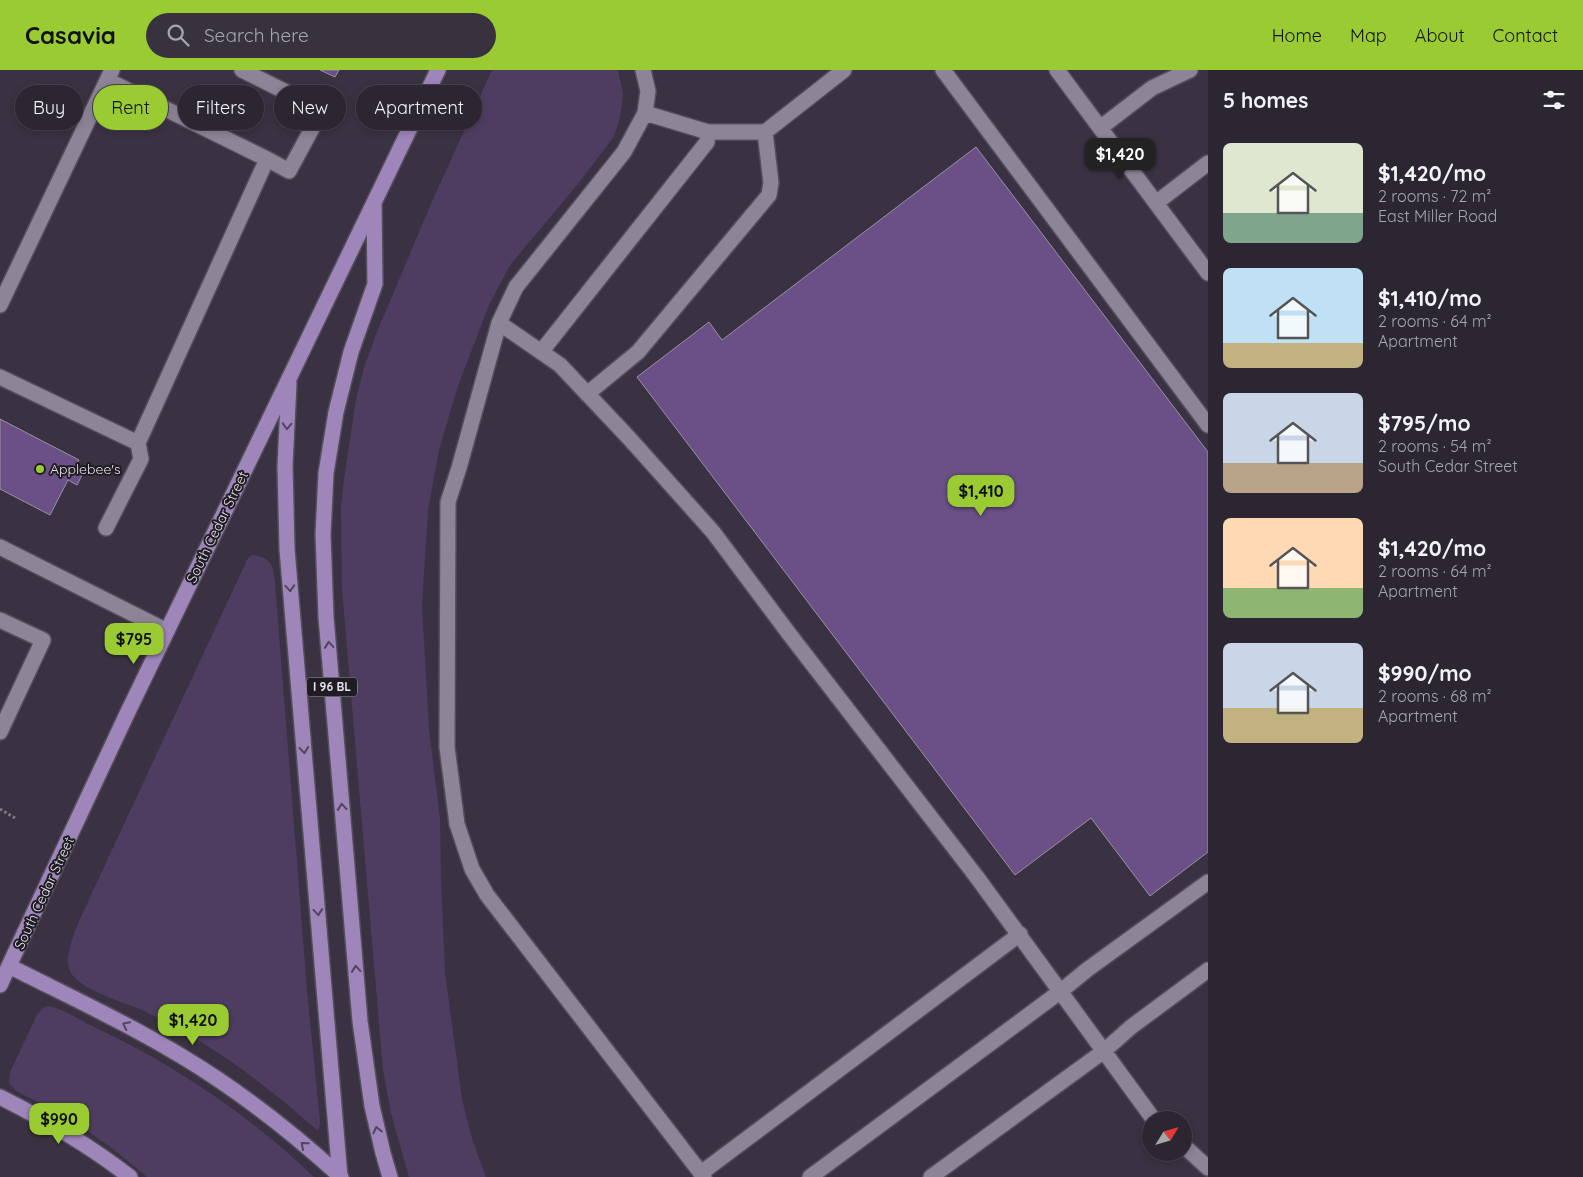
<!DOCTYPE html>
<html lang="en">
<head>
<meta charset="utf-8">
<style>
  :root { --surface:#2c2632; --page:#38323e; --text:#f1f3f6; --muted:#a6a5ac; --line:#48434d; --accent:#9bcb32 }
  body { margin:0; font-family:Quicksand,sans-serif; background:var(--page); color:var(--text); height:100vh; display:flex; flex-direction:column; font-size:19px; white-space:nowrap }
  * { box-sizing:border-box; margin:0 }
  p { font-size:16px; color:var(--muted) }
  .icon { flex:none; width:28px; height:28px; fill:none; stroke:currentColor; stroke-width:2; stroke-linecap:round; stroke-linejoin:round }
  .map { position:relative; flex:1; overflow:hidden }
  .side { display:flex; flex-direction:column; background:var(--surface); width:375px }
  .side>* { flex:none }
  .banner { position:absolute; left:15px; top:15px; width:475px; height:45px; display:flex; gap:10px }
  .needle { width:32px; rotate:53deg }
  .buttons { position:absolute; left:1142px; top:1041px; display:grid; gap:10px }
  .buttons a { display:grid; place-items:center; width:50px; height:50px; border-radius:50%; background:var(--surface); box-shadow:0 2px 8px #0003,0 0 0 1px var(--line); font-size:25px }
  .price { position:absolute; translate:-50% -42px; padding:0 11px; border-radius:10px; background:var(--accent); color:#111; font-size:16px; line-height:32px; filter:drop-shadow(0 1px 2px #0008) }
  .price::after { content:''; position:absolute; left:50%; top:30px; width:15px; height:11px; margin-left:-8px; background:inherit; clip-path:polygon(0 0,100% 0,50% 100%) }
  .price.active { background:#222; color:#fff }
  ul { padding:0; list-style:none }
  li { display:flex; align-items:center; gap:15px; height:125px; padding:0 15px }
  li span { display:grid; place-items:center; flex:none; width:140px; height:100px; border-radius:8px; color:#555 }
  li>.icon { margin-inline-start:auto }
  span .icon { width:60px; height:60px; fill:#fffc; stroke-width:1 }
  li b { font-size:21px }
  h2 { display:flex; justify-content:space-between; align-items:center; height:60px; padding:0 15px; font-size:21px }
  .tag { padding:0 18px; border-radius:22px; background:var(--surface); box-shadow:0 2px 8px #0003,0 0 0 1px var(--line); font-size:18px; line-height:45px }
  .tag.active { background:var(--accent); color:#111 }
  header { display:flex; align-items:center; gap:30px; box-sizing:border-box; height:70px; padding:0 25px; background:var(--accent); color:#111 }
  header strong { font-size:24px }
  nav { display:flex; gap:28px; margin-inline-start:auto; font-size:18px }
  .search { width:350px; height:45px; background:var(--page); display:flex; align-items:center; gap:12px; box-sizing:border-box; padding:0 18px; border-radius:28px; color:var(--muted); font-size:19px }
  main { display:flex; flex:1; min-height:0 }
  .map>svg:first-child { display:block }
</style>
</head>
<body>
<header>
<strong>Casavia</strong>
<div class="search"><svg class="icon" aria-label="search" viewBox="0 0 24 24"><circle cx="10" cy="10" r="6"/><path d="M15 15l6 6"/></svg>Search here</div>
<nav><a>Home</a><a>Map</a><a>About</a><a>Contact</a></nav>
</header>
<main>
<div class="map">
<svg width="1208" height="1107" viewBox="0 0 1208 1107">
  <rect width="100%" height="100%" fill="#3a3242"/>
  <path fill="#4e3d60" d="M492,0H618L623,24L622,35L619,52L613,68L577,115L510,195L489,235L458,316L439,380L428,440L422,535L429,659L440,748L441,812L445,902L462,1029L473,1072L486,1107H409L391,1043L383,1000L342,519L341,436L344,409L356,329L364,298L376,264L434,127Z
    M254,485C273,489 273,496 275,513L307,920L320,1052L319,1059L317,1060C264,1013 207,970 142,940C121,931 79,920 70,901C61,883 84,842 91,825L247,490L250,486Z
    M47,936C63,938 78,949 92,956C174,994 249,1045 314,1107H147L109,1076L86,1060L58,1042L16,1021L9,1013L10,1002L37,945L43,938Z"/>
  <path fill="#6a5086" stroke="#9990a3" d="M320,0H339L335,7Z
    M976,77L1208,382V782L1150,826L1091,748L1015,805L637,307L709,252L722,270Z
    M0,349L79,390L75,397L84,401L77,415L68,410L50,445L0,419Z"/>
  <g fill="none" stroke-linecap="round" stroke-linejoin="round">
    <g stroke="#544e5b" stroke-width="18">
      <path id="minor" d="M242,0L310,34L315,53L289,101L267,89
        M643,0L648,21L645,43L624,82L516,217L499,253L459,398L448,432L447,677L457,754L472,799L487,825L704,1107
        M943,0L1208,355
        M1057,0L1208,203
        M645,43L708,62H765L844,0
        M1100,58L1152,18L1190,0
        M1156,133L1208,93
        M0,235L112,0
        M499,253L560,295L629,368L713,462L790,565L976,806L1154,1050
        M541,282L707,72L708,62
        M0,307L138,373L267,89L107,10
        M587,324L638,282L769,125L771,113L765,62
        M106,458L141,389L138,373
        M0,477L167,561
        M0,550L43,570L0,662
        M1184,1076L1208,1098
        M701,1103L1020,864
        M810,1107L1061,921L1088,899L1208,812
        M931,1107L1104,981L1131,957L1208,900"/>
    </g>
    <g stroke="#544e5b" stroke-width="18">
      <path id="major" d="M374,133L375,214L351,282L336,342L326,403L323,465L326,547L360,951L372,1036L383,1083L390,1107
        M289,313L285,396L287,479L340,1107
        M9,896C80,932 153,965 219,1010C262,1039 303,1072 341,1107
        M0,915L125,648L438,0
        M0,1027C46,1050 89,1075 130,1107"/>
    </g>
    <path stroke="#7f7886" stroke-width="3" stroke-dasharray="2.5 2.5" stroke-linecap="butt" d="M0,739L15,748"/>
    <use href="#minor" stroke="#8d8597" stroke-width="15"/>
    <use href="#major" stroke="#9e85ba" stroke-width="15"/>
  </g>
  <defs><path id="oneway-chevron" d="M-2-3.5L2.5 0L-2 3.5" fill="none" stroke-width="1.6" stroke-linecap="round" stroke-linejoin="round" transform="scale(1.25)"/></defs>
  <g stroke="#52465f">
    <use href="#oneway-chevron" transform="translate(287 356) rotate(92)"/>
    <use href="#oneway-chevron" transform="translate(290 518) rotate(86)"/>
    <use href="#oneway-chevron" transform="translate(329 575) rotate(-95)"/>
    <use href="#oneway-chevron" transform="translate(304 680) rotate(85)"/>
    <use href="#oneway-chevron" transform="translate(342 737) rotate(-95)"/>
    <use href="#oneway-chevron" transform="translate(318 842) rotate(85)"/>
    <use href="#oneway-chevron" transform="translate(356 899) rotate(-95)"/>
    <use href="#oneway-chevron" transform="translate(126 955) rotate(-153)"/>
    <use href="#oneway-chevron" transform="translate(377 1060) rotate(-103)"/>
    <use href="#oneway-chevron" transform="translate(304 1075) rotate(-139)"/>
  </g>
  <circle fill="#9bcb32" stroke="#1f1c23" stroke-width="2" cx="40" cy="399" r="5"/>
  <g text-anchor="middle" stroke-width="4" stroke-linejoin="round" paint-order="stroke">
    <rect fill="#1f1c23" stroke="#aba7b0" stroke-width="1" x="307" y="607.5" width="50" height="19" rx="4"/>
    <g font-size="12" font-weight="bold" fill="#e7e2ec">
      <text x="332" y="621">I 96 BL</text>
    </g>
    <g font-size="14" fill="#e7e2ec" stroke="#1f1c23" text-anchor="start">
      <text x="50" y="404">Applebee's</text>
    </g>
    <g font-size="14" fill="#e7e2ec" stroke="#1f1c23">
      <text transform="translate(217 457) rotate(-64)" y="5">South Cedar Street</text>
      <text transform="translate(44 823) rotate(-65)" y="5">South Cedar Street</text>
    </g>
  </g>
</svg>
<div class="buttons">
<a><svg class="needle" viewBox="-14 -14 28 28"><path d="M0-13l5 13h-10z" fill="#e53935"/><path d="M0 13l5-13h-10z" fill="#a6a5ac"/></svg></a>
</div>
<b class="price active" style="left:1120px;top:110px">$1,420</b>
<b class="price" style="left:981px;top:447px">$1,410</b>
<b class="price" style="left:134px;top:595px">$795</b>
<b class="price" style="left:193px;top:976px">$1,420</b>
<b class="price" style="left:59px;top:1075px">$990</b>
<div class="banner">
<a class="tag">Buy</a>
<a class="tag active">Rent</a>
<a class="tag">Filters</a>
<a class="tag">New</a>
<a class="tag">Apartment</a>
</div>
</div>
<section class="side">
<h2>5 homes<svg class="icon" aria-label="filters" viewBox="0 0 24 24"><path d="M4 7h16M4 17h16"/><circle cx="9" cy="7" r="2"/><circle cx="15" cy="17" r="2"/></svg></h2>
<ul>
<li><span style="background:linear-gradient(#dfe7d0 70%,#7fa58c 0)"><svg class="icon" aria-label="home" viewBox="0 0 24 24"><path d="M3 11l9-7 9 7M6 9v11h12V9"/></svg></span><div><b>$1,420/mo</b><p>2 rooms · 72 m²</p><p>East Miller Road</p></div></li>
<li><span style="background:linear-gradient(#bfe0f5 75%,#c2b280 0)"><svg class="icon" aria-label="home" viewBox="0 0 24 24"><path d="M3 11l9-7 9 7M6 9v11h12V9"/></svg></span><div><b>$1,410/mo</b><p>2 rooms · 64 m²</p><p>Apartment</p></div></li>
<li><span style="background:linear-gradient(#c9d6e8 70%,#b9a48a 0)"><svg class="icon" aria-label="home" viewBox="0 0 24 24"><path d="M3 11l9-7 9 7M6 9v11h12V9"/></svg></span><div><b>$795/mo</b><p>2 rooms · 54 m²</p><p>South Cedar Street</p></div></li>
<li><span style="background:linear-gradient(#ffd9b3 70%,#8fb573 0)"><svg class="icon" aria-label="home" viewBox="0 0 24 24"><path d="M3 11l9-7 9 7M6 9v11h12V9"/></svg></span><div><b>$1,420/mo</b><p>2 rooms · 64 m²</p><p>Apartment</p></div></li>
<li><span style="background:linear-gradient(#c9d6e8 65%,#c2b280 0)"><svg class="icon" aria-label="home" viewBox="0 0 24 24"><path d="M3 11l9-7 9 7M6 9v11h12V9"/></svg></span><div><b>$990/mo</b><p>2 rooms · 68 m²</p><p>Apartment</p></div></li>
</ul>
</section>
</main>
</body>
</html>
